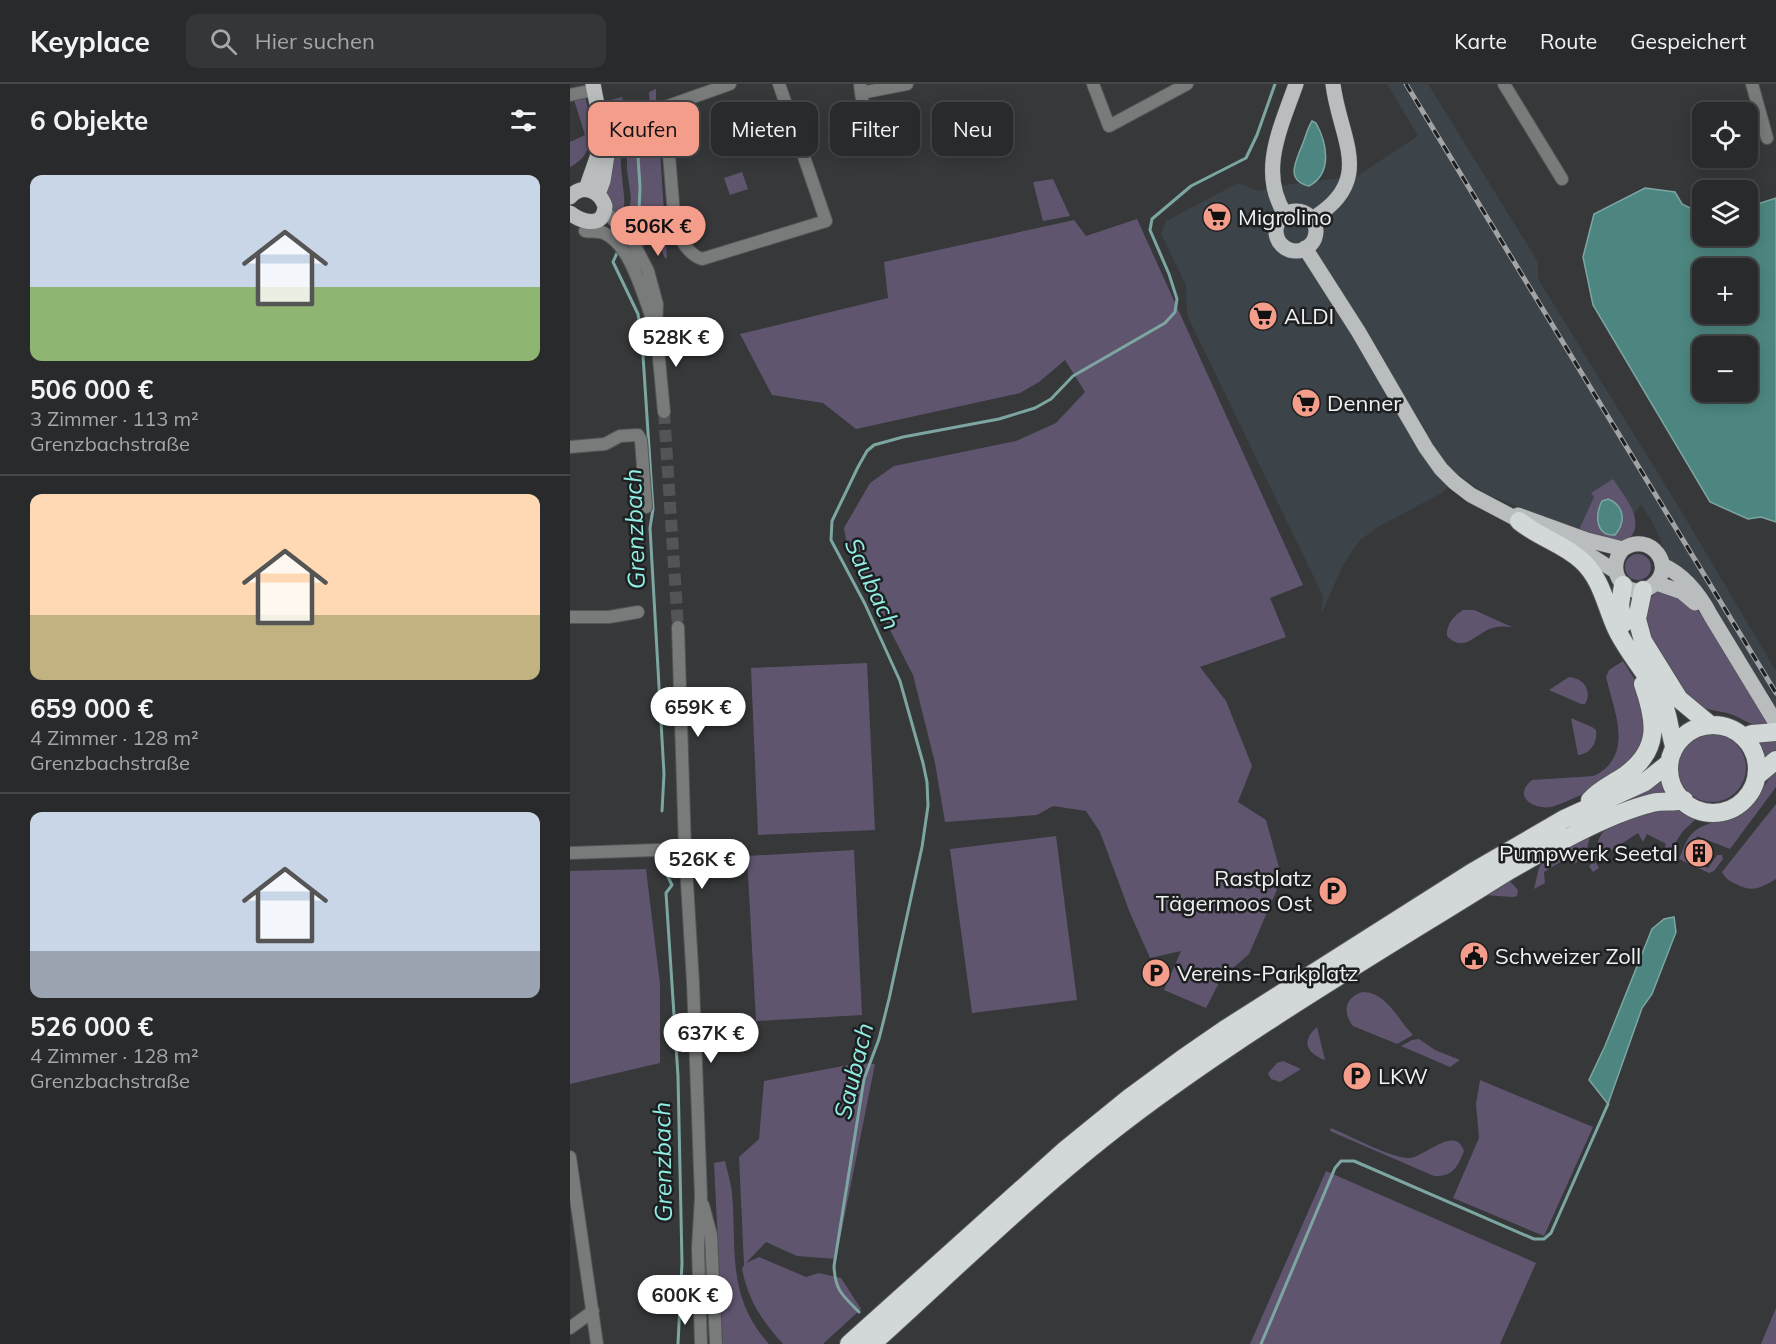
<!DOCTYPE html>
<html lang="de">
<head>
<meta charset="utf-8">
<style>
  :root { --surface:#282a2c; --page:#343638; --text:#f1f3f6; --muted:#a5a7a9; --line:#444648; --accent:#f49d8b }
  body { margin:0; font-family:Mulish,sans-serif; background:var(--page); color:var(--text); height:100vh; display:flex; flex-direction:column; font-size:22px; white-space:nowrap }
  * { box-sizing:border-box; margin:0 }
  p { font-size:20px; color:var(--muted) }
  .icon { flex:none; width:33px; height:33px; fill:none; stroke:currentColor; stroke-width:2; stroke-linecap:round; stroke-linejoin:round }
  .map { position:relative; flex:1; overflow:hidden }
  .panel { display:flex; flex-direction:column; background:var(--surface); width:570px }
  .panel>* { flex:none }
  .banner { position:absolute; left:18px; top:18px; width:570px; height:54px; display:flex; gap:12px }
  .buttons { position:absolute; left:1122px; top:18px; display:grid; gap:12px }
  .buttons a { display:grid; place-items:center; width:66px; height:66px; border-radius:12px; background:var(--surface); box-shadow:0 3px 15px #0003,0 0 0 2px var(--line); font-size:30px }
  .price { position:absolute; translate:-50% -51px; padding:0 14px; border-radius:21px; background:#fff; color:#222; font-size:20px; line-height:39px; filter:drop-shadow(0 2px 3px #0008) }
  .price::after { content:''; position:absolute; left:50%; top:36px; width:18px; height:14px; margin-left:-9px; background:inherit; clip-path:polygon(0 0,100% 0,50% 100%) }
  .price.current { background:var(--accent); color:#111 }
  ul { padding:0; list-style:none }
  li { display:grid; align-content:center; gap:12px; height:318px; padding:0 30px }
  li+li { border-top:2px solid var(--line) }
  li span { display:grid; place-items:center; height:186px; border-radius:12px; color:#555 }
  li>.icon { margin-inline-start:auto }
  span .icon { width:108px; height:108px; fill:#fffc; stroke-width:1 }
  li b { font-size:26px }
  h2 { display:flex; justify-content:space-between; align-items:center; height:72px; padding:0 30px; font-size:26px }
  .chip { padding:0 21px; border-radius:12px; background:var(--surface); box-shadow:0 3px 15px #0003,0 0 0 2px var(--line); font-size:21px; line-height:54px }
  .chip.current { background:var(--accent); color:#111 }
  header { display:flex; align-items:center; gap:36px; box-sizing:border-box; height:84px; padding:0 30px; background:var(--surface); border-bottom:2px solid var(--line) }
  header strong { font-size:28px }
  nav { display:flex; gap:33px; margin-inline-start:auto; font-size:21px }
  .search { width:420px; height:54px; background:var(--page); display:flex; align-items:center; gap:15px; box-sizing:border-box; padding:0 21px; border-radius:12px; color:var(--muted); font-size:22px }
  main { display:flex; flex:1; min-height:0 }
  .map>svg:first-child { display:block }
</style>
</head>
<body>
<header>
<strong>Keyplace</strong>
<div class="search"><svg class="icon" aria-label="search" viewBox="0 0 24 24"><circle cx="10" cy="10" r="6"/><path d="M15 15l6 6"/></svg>Hier suchen</div>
<nav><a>Karte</a><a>Route</a><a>Gespeichert</a></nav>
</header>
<main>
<section class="panel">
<h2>6 Objekte<svg class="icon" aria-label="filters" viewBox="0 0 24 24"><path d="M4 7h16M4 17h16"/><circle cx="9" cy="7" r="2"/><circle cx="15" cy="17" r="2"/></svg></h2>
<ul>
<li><span style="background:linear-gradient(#c9d6e8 60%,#8fb573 0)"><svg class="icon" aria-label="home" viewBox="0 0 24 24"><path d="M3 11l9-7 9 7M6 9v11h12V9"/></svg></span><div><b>506 000 €</b><p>3 Zimmer · 113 m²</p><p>Grenzbachstraße</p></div></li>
<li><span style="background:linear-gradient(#ffd9b3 65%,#c2b280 0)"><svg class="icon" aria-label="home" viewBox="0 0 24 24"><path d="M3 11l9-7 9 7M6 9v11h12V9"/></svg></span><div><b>659 000 €</b><p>4 Zimmer · 128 m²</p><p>Grenzbachstraße</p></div></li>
<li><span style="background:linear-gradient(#c9d6e8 75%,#9aa5b1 0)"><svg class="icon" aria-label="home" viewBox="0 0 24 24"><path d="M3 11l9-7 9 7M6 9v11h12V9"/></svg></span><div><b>526 000 €</b><p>4 Zimmer · 128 m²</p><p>Grenzbachstraße</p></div></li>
</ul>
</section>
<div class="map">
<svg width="1206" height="1260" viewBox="0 0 1206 1260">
  <rect width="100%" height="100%" fill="#36383a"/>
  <path fill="#3c4449" d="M817,0H858L968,178V195L1107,420L1206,587V623L1141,517L1120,495L1100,478L1083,439L1071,420L1048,455L996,442L916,410L889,391L872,409L808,443L789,457L773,481L751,531L753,512L617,231L616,201L591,150L596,137L668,99L688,107L714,101L787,92L848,52Z"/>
  <path fill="#60556f" d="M86,5L87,61L90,67L97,174H95L84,151L77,152L74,163L57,138L61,114L57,86V39L53,31L37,17L52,13L58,35L64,34L63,26L80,24L79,8Z
    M15,12C21,37 29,69 0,83V58L15,51L4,16Z
    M34,22L50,37L51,43C51,60 50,77 52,93C53,108 58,123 49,136L42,126L37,113Z
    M172,88L178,105L160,111L154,94Z
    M483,95L500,132L473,137L463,98Z
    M567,135L733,501L700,514L716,553L630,583L656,617L682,682L668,718L696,736L712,794L679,870L651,895L636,924L594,906L611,867L580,874L560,829L530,748L516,727L483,722L467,731L375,738L365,679L343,591L277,462L274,444L300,399L324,382L446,357L486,339L515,308L495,276L469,298L450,309L286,345L253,319L202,311L170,250L318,214L314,178L504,136L516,152Z
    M1043,395C1052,409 1074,434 1062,451C1058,456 1051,458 1045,458C1033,457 1020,451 1008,448L1024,413L1021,409Z
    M1055 483a13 13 0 1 1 26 0a13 13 0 1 1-26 0Z
    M1091,505L1123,521L1136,536L1201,642C1179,644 1175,634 1157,629C1143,626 1131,625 1119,615C1112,608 1107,597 1101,588C1094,579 1085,569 1080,558C1071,539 1072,516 1091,505Z
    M893,526H904L942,543C934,542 927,542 919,545C903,553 893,568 877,552C876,540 884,532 893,526Z
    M1053,577L1067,599L1077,625L1076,660C1067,670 1058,681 1048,691C1041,698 991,721 981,723C963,726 942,712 962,696L1024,692C1065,672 1044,627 1036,593L1039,586Z
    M297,579L305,746L188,751L181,584Z
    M999,593C1013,594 1023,606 1015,620H1011L979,606Z
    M1001,634L1022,643L1026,646C1028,658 1021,670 1008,671Z
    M1108 684a34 34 0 1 1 68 0a34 34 0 1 1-68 0Z
    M1206,656V666L1192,677L1185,660Z
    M1206,686V703L1160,765L1127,752L1118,776L1138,784L1147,771H1152L1153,775L1144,787L1139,789L1109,775C1112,768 1115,759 1119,753C1134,734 1160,739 1177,724C1189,714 1195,698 1206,686Z
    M1096,689L1098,701L1106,715L956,766Z
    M1206,720V795C1191,804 1182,809 1166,800C1159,797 1156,795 1152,788Z
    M1101,723L1127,734L1113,747L1101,765L1093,767L1096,760L1077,750L1073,758L1068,749L1025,777L1029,784L1023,788L1019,782L1022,779C1025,770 1026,759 1031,751C1040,735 1084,728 1101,723Z
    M486,752L507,916L402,929L380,765Z
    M1020,752C1017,765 1016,773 1004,780L1002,771L974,788L975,799L964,805C966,798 967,789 970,782C979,766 1006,759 1020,752Z
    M284,766L292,931L186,937L177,772Z
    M76,785L90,900V979L0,1000V787Z
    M939,796L948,806L947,812L943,813L913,811Z
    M792,908C817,908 827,935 843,951L827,960L783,942C772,928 775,914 792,908Z
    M747,943L755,976C736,969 731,957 747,943Z
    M849,955L865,966L890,976L880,983L831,962L842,956Z
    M713,977L731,985L710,998L701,995L698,989L707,979Z
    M289,979L305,980L266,1175L227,1172L196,1158L176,1179L189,1173L236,1193L249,1189L271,1194L291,1225L253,1260H213C191,1235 179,1218 172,1185L174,1181L169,1073L189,1055L194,997Z
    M910,996L1023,1043L974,1152L883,1114L909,1054L906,1020Z
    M761,1044C778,1051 823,1075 839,1074C855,1073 885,1040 894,1067C888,1082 883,1093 864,1092L760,1047Z
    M155,1077C157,1087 161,1098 162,1109C167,1167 156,1212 199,1260H153L144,1079Z
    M756,1087L966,1179L930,1260H680Z
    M1206,1224V1260H1191Z"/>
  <path fill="#4d8680" stroke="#7da6a2" stroke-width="1.5" fill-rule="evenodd" d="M742,37L746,39C757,59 763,89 739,102C716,97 725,79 731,64C735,55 737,45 742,37Z
    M1075,104L1105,108L1112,120L1132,130V152H1178V123L1206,114V438L1191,433L1178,435L1140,418L1023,221L1013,173L1024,130ZM1132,184H1178V230H1132ZM1132,262H1178V308H1132Z
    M1038,415C1055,422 1056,438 1045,451C1025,452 1025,431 1032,417Z
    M1104,833L1106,848L1082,910L1072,924L1038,1020L1019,996L1035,962L1082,845L1094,835Z"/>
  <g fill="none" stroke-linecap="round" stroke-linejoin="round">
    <path stroke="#7da6a2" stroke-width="3" d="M61,143L69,127L70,103L68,72L76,48L79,29
      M47,169L43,178L68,230L72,256L83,425L80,444L94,690L92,727
      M97,791L102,801L96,809L108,992L112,1179L108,1260
      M289,1228C272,1211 265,1206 264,1182L294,995L309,955L319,915L352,763L358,722L357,698L353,679L330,597L295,520L261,456L262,437L288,383L297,367L304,361L333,353L429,335L465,324L481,315L503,292L595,239L605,228L607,215L599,190L580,146L582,135L621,102L676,74L687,51L705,0
      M691,1260L765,1084L771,1077H784L964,1155H974L981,1149L1038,1020"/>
    <path stroke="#525455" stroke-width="12" stroke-dasharray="12 6" stroke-linecap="butt" d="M94,328L108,543"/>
    <g stroke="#535557" stroke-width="14">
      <path id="minor" d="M160,0L95,23L105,143C110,155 119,171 132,175L256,137L209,0
        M290,0L291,9L337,0
        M523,0L539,42L617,0
        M934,0L992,95
        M1182,0L1197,54
        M291,9L296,37
        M0,11L24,6
        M35,127L61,154L78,187L87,220L86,243L94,328
        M15,147C21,148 28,147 34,149C62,162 73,213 84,239
        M0,363L35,360L50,352L68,351L71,356L76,423
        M0,533H39L68,528
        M108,543L115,765L123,899L131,1113L128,1164L131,1260
        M0,769L115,765
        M0,1073L27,1260
        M133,1121L141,1151L146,1260
        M0,1244L23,1227"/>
    </g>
    <g stroke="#535557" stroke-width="16">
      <path id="major" d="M23,0L37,71L33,97L28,110
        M16,105L30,65
        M0,113C12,100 29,105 35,122C34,144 13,139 0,129
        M706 147a20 20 0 1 1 40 0a20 20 0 1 1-40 0Z
        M715,130C688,88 711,43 726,0
        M742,135C807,96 769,54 763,0
        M735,164L788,247L856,364L871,385L884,398L901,411L958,441
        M948,431L1017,456L1053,465C1080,446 1108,483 1082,502C1058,519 1033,487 1053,465
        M1002,460L1045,487
        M1092,481C1115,491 1130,511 1141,532L1206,639
        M1086,499L1112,508L1125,519"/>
    </g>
    <g stroke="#535557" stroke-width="20">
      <path id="highway" d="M949,437C968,453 992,459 1011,476C1032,495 1035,520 1046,544C1057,568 1078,591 1091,614C1099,629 1099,646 1104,662
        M1073,506L1067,535L1073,557L1109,615L1139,640
        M1053,540L1050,521L1053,501
        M1099 685a44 44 0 1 1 88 0a44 44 0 1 1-88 0Z
        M1173,653L1182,650L1206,648
        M1188,691L1206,676
        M1020,716C1030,705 1042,700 1054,692C1091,666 1086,637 1073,600
        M279,1260L495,1066L559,1014L612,975L657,944L901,789L994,735L1075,698L1099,679
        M302,1260C385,1185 466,1105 555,1037C675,946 807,869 935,789C978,764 1034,731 1082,719C1092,716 1103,719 1114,716"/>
    </g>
    <use href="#minor" stroke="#797b7b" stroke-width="12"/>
    <use href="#major" stroke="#b9bdbe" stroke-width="15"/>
    <use href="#highway" stroke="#d2d7d8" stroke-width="18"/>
    <g stroke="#a1a3a5" stroke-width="5">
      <path id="rail" d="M836,0L1206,609"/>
    </g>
    <use href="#rail" stroke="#1e1f20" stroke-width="3" stroke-dasharray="9" stroke-linecap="butt"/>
  </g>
  <defs>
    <g id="supermarket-disc" transform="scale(1.5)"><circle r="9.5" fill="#f49d8b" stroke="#1e1f20"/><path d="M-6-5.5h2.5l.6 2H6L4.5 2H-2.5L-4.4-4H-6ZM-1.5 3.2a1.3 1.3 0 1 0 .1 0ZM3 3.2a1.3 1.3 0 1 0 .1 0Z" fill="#111"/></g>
    <g id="building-disc" transform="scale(1.5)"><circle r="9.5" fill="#f49d8b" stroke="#1e1f20"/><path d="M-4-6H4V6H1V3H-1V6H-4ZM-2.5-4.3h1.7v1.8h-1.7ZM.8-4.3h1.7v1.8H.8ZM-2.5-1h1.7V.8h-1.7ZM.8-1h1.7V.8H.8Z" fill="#111"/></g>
    <g id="parking-disc" transform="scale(1.5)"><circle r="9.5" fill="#f49d8b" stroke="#1e1f20"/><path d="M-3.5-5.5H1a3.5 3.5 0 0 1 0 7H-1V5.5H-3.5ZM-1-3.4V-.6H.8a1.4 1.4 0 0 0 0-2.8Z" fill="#111"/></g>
    <g id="civic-disc" transform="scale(1.5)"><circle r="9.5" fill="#f49d8b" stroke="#1e1f20"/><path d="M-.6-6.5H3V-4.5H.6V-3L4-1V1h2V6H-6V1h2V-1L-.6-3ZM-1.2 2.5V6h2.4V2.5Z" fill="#111"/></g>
  </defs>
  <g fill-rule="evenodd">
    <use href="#supermarket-disc" x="647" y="133"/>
    <use href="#supermarket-disc" x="693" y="232"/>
    <use href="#supermarket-disc" x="736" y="319"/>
    <use href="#building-disc" x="1129" y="769"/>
    <use href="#parking-disc" x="763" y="807"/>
    <use href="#civic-disc" x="904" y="872"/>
    <use href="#parking-disc" x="586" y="889"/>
    <use href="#parking-disc" x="787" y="992"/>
  </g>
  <g text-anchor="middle" stroke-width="5" stroke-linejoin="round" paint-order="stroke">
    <g font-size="22" fill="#eef0f1" stroke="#1e1f20" text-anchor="start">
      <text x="668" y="141">Migrolino</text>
      <text x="714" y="240">ALDI</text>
      <text x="757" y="327">Denner</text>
      <text x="1108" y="777" text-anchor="end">Pumpwerk Seetal</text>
      <text x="742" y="802" text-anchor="end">Rastplatz<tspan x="742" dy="25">Tägermoos Ost</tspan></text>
      <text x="925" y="880">Schweizer Zoll</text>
      <text x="607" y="897">Vereins-Parkplatz</text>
      <text x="808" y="1000">LKW</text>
    </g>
    <g font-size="24" font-style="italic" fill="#90eee4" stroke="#1e1f20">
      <text transform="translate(65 445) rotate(-92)" y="8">Grenzbach</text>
      <text transform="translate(302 500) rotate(65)" y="8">Saubach</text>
      <text transform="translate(284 987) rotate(-76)" y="8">Saubach</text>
      <text transform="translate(93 1078) rotate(-91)" y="8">Grenzbach</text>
    </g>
  </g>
</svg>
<div class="buttons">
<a><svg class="icon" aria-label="locate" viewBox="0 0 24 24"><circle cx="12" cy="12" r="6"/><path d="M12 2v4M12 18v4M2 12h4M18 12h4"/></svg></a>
<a><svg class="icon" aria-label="layers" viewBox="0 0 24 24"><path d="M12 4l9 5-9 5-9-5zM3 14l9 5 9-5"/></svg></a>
<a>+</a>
<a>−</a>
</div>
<b class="price current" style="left:88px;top:173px">506K €</b>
<b class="price" style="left:106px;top:284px">528K €</b>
<b class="price" style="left:128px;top:654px">659K €</b>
<b class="price" style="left:132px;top:806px">526K €</b>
<b class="price" style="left:141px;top:980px">637K €</b>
<b class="price" style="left:115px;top:1242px">600K €</b>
<div class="banner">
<a class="chip current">Kaufen</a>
<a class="chip">Mieten</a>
<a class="chip">Filter</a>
<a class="chip">Neu</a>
</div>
</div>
</main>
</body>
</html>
